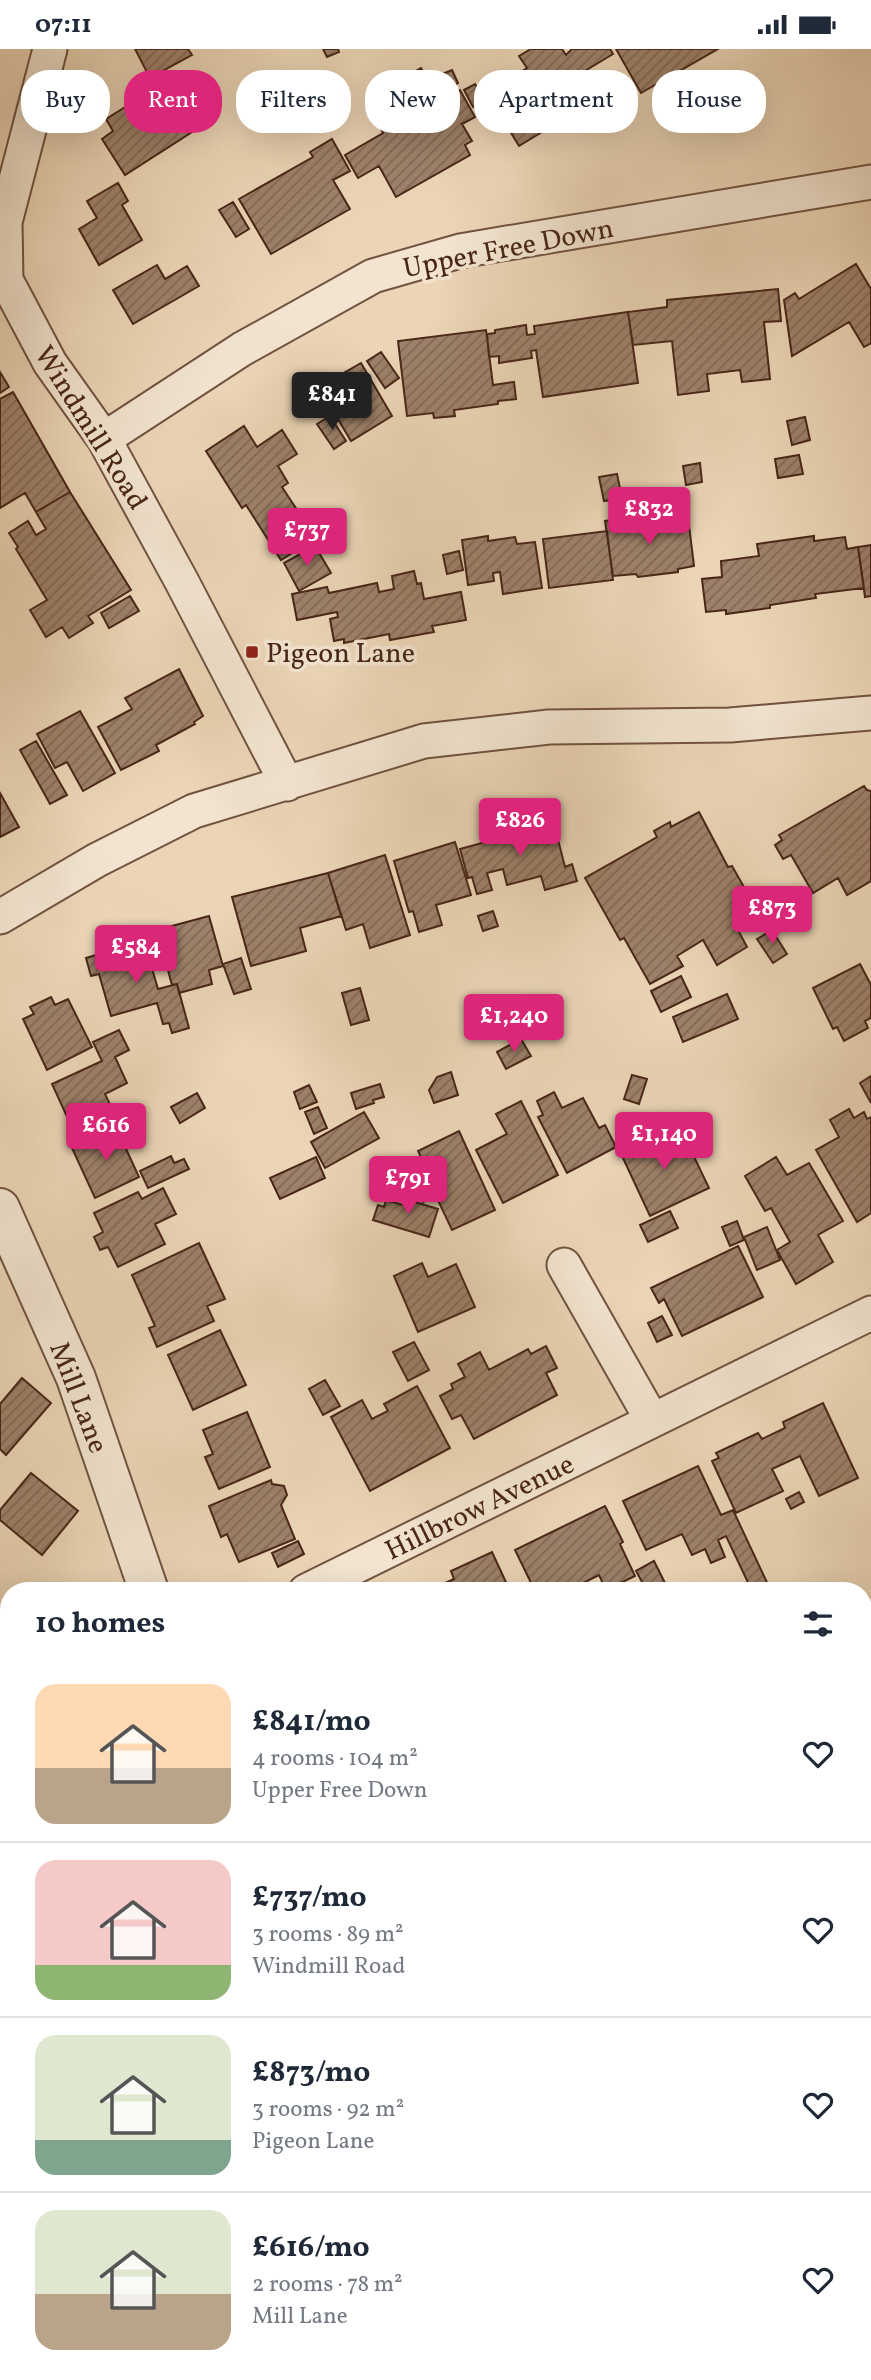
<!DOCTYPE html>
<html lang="en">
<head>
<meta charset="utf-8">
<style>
  :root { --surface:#fff; --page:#f2f2f3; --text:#1f2937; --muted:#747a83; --line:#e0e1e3; --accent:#db2777 }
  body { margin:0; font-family:Vollkorn,serif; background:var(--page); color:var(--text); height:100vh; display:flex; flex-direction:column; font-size:26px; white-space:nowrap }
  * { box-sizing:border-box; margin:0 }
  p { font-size:23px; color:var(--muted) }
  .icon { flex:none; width:38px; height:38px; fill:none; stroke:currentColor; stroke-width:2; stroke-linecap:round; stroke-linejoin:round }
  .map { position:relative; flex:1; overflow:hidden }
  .side { position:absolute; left:0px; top:1533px; width:872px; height:798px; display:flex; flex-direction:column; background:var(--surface); border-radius:28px 28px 0 0; box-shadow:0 7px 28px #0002 }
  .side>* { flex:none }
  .guide { position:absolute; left:21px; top:21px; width:830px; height:63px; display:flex; gap:14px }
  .price { position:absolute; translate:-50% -60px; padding:0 16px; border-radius:7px; background:var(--accent); color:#fff; font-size:23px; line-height:46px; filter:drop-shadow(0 2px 4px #0008) }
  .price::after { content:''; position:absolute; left:50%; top:42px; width:21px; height:16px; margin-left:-10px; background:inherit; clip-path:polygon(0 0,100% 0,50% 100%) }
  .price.selected { background:#222; color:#fff }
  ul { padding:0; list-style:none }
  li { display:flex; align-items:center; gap:21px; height:175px; padding:0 35px }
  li+li { border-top:2px solid var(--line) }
  li span { display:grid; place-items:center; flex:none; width:196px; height:140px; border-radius:21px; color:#555 }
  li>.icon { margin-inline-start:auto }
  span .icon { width:84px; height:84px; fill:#fffc; stroke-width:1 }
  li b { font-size:30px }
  h2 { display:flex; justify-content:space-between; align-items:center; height:84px; padding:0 35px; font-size:30px }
  .pill { padding:0 24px; border-radius:28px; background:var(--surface); box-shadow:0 7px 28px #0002; font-size:24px; line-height:63px }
  .pill.selected { background:var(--accent); color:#fff }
  .status { display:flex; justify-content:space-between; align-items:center; height:49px; padding:0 35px; background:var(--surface); direction:ltr }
  .status svg { height:19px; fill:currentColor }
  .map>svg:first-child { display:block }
</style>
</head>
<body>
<div class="status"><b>07:11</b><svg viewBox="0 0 49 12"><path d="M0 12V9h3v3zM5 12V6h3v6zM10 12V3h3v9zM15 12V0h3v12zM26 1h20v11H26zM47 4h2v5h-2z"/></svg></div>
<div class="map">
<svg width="871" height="2331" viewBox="0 0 871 2331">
  <defs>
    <pattern id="building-hatch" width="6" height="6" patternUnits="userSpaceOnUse" patternTransform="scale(1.75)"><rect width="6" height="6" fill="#9d816a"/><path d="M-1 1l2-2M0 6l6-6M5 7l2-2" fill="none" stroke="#826956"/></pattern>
  </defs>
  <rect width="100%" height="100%" fill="#ebd5b6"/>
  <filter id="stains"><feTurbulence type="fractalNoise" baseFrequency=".00286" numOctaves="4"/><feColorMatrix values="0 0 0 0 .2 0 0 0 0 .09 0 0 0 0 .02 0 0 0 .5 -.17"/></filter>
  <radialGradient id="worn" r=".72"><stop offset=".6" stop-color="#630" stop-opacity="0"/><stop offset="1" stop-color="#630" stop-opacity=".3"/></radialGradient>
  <path fill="url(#building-hatch)" stroke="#492618" stroke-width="2" d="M135,0H188L192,6L150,29Z
    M323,0H338L339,3L327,8Z
    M531,0H562L566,6L572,0H610L613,5L580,25L595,51L519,97L487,44L527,19L519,7Z
    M616,0H718L641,44Z
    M421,19L428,32L432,30L444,50L460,41L475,68L462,75L472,92L465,96L470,106L396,148L379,117L358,129L345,106L383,84L378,74L397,63L394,58L402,54L392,35Z
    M452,21L458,34L448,39L442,25Z
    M165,33L171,42L159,50L165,59L184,47L203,76L125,126L102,90L113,82L106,70Z
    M475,35L484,52L473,58L464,41Z
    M332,90L350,122L333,131L350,160L271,205L239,150L313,108L310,103Z
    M118,134L128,152L122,156L142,191L99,216L79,180L97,169L87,152Z
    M233,153L249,180L236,188L219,161Z
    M856,215L871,240V294L864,298L849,273L792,307L784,251L795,244L799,250Z
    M157,216L165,230L187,217L199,237L133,275L113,241Z
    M778,240L781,272L764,273L770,330L742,333L740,321L707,325L709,342L678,346L672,292L633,296L628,263L667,258V251Z
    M628,263L638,334L543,348L536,301L531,302L532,309L499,314V307L489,308L487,285L495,284V281L526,276L527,286L535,285L534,277Z
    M486,281L493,336L514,333L516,350L498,352V355L454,361L455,367L434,369L433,364L407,367L398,292Z
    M381,303L399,329L385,339L367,312Z
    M361,314L392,367L351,392L319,338Z
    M0,323L9,338L0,344Z
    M13,343L70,443L36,463L25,444L0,459V350Z
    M330,367L346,392L334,400L317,375Z
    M805,368L810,391L792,396L787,372Z
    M244,377L257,398L282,381L297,405L278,417L288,434L282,438L305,473L310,470L320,486L281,511L246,456L242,459L206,402Z
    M799,406L803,425L778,429L775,410Z
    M700,414L702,433L686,436L683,417Z
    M617,425L622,449L604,452L599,428Z
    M70,443L131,541L88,567L93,574L69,589L62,578L46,588L30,561L47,551L16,500L18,498L9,484L28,472L36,486L46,480L36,463Z
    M688,468L694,517L678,520V523L638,528L636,525L613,527L605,472L631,469L632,475Z
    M607,482L613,531L549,539L543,490Z
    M488,487V492L515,488L517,495L535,493L542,539L503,545L500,523L493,524L494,532L468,536L462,491Z
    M814,487V492L845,488L847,500L858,498L864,539L815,545L816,549L770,556V559L726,565V561L706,563L702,530L722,528L721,512L759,507L757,495Z
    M871,496V547L865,548L858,498Z
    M315,497L331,524L299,542L284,514Z
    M459,502L463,521L447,525L443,506Z
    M414,522L417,535L421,534L424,550L461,543L466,571L432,577L434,583L390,591L389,585L344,594V590L334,592L330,570L338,568L337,563L297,571L292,545L327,538L329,544L377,534L379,543L394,540L392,527Z
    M130,547L139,562L109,579L101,564Z
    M179,620L203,667L194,673L195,675L156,696L159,702L121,721L98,678L132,660L125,649Z
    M80,662L115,724L83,742L67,713L55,719L37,685Z
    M36,692L67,746L50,755L20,701Z
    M864,737L867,741L871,742V832L847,846L838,829L813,844L791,806L783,810L775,796L782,791L779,786Z
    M0,744L19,778L0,788Z
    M699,763L728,818L732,817L761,868L738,881L747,898L717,916L703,891L677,907L683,917L650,935L624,889L620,891L585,829L657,788L654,782L670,773L671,778Z
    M553,771L565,818L572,815L577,832L545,841L541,827L507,836L503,820L487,824L492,841L477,845L472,828L468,829L460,800L493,791L492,788Z
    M455,793L471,846L436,856L442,876L419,883L413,862L409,863L394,812Z
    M385,806L410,886L370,899L363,875L346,881L328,824Z
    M328,824L341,867L300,879L306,902L251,917L232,848Z
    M493,862L498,877L483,882L478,867Z
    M209,867L223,917L209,921L212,935L179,944L177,935L172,936L157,881Z
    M772,881L787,905L773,914L757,890Z
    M144,892L158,940L177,935L189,979L172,984L169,974L163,975L157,954L111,967L99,925L91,927L86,909Z
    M241,909L251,940L234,945L223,915Z
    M860,915L871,936V969L865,972L868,979L844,992L837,978L833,980L813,939Z
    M681,927L691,948L661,963L651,942Z
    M360,939L369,971L351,976L342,944Z
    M727,945L738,970L683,993L673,968Z
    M51,948L55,956L68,950L92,998L47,1021L23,970L34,965L30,958Z
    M119,981L129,1001L115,1008L127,1034L105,1045L114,1064L74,1083L52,1035L102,1012L93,993Z
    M521,990L531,1007L506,1020L497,1003Z
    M451,1023L458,1046L434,1054L429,1041L437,1028Z
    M632,1026L647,1030L639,1055L624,1050Z
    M871,1027V1054L860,1034Z
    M380,1035L384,1048L373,1051L374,1054L356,1060L351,1044Z
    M309,1036L317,1053L300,1060L294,1043Z
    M554,1043L562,1059L583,1049L599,1079L605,1076L616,1098L567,1124L538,1068L543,1066L537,1052Z
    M197,1044L205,1059L180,1074L171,1058Z
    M521,1052L558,1126L503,1154L476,1101L507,1085L496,1065Z
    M318,1058L327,1079L314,1085L305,1063Z
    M849,1060L854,1069L864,1063L867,1070L871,1068V1164L857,1173L816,1101L839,1088L830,1071Z
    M364,1063L379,1089L325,1119L311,1093Z
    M657,1077L663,1091L676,1085L682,1098L688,1095L709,1139L650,1167L622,1107L648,1095L643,1083Z
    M116,1078L139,1128L95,1149L72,1099Z
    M459,1082L495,1161L452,1181L436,1147L423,1153L422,1149L418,1151L411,1134L429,1125L418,1102Z
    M171,1107L174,1114L184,1110L189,1120L148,1139L140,1122Z
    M316,1108L325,1129L280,1150L270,1129Z
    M776,1108L787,1126L809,1114L843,1172L818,1186L833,1213L796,1235L777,1201L790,1193L771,1159L765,1162L745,1127Z
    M163,1139L176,1165L155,1175L165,1195L118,1218L108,1198L100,1201L94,1188L103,1183L94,1164L138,1143L142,1150Z
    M405,1150L438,1160L429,1188L373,1171L378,1156L384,1158L386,1151L403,1156Z
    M670,1162L678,1179L648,1193L640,1176Z
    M737,1172L744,1191L730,1197L722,1178Z
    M767,1178L780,1211L757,1221L744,1188Z
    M199,1194L225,1250L207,1257L214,1272L157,1298L149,1279L155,1277L132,1226Z
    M738,1197L763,1248L682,1287L664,1250L659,1254L651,1239Z
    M422,1214L428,1228L456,1215L475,1258L418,1283L394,1227Z
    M662,1267L672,1286L657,1293L648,1274Z
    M220,1281L246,1336L193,1361L168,1306Z
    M414,1293L429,1321L408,1332L393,1303Z
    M546,1297L557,1319L546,1324L557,1346L474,1390L461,1366L452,1370L440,1347L453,1340L451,1335L465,1328L458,1315L480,1303L489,1321L528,1300L531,1305Z
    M22,1329L51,1354L6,1406L0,1400V1355Z
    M325,1331L340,1357L323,1366L309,1340Z
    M417,1337L450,1399L370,1442L331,1368L362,1351L372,1370L388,1362L384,1355Z
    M823,1354L858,1429L819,1447L800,1407L772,1420L783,1442L736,1464L712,1412L719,1409L716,1404L758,1384L762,1390L785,1379L783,1373Z
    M247,1363L270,1418L219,1440L205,1408L213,1405L203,1381Z
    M698,1417L721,1466L733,1461L771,1542H752L726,1487L718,1491L725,1508L711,1514L705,1500L692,1506L682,1485L646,1501L623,1452Z
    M31,1424L78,1462L42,1506L0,1471V1461Z
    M271,1431L272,1435L284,1437L287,1446L281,1456L295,1490L239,1513L227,1485L221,1488L209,1457Z
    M799,1443L804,1453L791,1460L786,1450Z
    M605,1457L623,1493L620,1495L635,1527L606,1541L599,1526L567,1542H535L515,1501Z
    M298,1492L304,1505L278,1518L272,1504Z
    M492,1503L510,1542H428L454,1530L451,1522Z
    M654,1512L669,1542H647L636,1522Z
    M424,1536L427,1542H411Z
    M863,1638L871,1695V1712L863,1713Z
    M0,1816L9,1823V1842L2,1851L0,1849Z
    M9,1863V1940L0,1947V1873Z
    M871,1916V1988L863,1989V1917Z
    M9,2126V2193L0,2186V2136Z
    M871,2144V2166L863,2154V2149Z
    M871,2173V2216L864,2221L863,2179Z
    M0,2204L9,2212V2220L0,2230Z
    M863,2225L871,2237V2254L863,2260Z
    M113,2322H152L161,2331H104Z
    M394,2322H480V2323L473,2331H404Z
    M697,2322H783L787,2331H761L760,2328L755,2331H701Z"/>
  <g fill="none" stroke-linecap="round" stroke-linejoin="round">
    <g stroke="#725240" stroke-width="37">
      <path id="minor" d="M50,0L5,173L6,231L50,314L104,390L182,533L287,735
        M104,390L242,300L373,227L460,202L871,133
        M0,868L97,811L194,762L424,692L549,678L730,676L871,664
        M564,1216L652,1371
        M306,1542L871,1264
        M0,2027L9,2017"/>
    </g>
    <g stroke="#725240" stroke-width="42">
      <path id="tertiary" d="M0,1159L76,1329L149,1542
        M559,2322L566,2331"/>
    </g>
    <use href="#minor" stroke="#f2e4d0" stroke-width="33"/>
    <use href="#tertiary" stroke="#f2e4d0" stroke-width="38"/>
  </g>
  <rect fill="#8f2418" stroke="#f2e4d0" stroke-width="2.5" x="245" y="596" width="14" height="14" rx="3.5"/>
  <g text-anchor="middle" stroke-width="7" stroke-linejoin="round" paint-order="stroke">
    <g font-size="28" fill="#492618" stroke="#f2e4d0">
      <text transform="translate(508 198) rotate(-11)" y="10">Upper Free Down</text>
      <text transform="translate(92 378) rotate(58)" y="10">Windmill Road</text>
      <text transform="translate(80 1348) rotate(69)" y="10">Mill Lane</text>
      <text transform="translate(479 1457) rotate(-26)" y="10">Hillbrow Avenue</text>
    </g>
    <g font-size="28" fill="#492618" stroke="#f2e4d0" text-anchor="start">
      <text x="266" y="613">Pigeon Lane</text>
    </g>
  </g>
  <rect width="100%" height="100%" filter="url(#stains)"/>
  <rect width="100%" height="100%" fill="url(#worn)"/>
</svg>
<b class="price selected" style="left:332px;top:383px">£841</b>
<b class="price" style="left:649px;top:498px">£832</b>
<b class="price" style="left:307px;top:519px">£737</b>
<b class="price" style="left:520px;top:809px">£826</b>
<b class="price" style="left:772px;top:897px">£873</b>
<b class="price" style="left:136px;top:936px">£584</b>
<b class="price" style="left:514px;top:1005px">£1,240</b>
<b class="price" style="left:106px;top:1114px">£616</b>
<b class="price" style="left:664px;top:1123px">£1,140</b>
<b class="price" style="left:408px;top:1167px">£791</b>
<div class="guide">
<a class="pill">Buy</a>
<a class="pill selected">Rent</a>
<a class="pill">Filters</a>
<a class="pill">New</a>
<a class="pill">Apartment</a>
<a class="pill">House</a>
</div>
<section class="side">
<h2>10 homes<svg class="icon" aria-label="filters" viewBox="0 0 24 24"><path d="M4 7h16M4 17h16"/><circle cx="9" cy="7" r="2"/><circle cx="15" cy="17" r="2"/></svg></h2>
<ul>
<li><span style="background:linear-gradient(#ffd9b3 60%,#b9a48a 0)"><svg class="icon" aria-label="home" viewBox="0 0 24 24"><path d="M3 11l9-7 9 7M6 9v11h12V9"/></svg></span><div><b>£841/mo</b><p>4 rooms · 104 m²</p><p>Upper Free Down</p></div><svg class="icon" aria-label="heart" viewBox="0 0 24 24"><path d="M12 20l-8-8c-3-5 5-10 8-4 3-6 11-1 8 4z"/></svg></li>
<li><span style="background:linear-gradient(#f6c9c9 75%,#8fb573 0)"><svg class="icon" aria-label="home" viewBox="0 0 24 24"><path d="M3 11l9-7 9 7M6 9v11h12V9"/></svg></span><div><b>£737/mo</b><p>3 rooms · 89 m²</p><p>Windmill Road</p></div><svg class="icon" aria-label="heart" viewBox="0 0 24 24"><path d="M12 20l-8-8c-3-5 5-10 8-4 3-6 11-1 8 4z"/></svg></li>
<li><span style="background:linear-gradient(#dfe7d0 75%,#7fa58c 0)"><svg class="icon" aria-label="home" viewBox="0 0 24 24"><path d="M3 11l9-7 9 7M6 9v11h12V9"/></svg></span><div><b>£873/mo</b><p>3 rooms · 92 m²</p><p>Pigeon Lane</p></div><svg class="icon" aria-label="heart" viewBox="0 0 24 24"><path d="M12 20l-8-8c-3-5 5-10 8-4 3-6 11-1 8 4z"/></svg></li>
<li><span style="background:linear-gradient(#dfe7d0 60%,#b9a48a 0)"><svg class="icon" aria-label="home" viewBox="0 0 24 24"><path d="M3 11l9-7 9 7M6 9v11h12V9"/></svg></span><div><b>£616/mo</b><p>2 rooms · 78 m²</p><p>Mill Lane</p></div><svg class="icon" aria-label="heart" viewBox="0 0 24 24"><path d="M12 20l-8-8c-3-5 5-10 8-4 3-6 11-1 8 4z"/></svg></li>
</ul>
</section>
</div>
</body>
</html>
